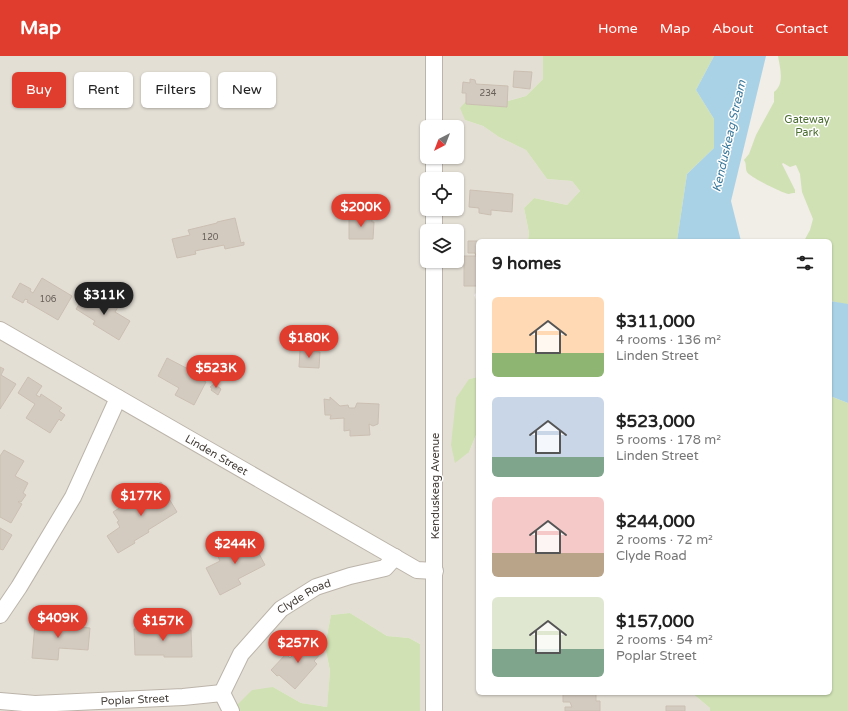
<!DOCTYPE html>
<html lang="en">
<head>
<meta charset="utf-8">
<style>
  :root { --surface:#fff; --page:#f2f2f2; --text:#222; --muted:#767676; --accent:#e03d2f }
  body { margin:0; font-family:"Varela Round",sans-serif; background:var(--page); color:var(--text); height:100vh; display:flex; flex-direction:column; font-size:15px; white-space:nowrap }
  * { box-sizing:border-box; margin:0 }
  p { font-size:13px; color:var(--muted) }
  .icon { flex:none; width:22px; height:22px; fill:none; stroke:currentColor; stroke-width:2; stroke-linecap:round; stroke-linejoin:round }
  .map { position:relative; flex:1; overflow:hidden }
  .side { position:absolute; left:476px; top:183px; width:356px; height:456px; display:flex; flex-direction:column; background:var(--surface); border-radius:6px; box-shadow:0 1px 3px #0004 }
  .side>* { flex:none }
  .top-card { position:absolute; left:12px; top:16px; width:380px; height:36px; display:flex; gap:8px }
  .needle { width:26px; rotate:222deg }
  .buttons { position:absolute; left:420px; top:64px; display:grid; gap:8px }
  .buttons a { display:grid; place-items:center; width:44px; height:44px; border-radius:6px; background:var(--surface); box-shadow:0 1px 3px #0004; font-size:20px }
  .price { position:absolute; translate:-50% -34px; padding:0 9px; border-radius:14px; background:var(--accent); color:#fff; font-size:13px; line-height:26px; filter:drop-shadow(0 1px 2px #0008) }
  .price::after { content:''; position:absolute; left:50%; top:24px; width:12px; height:9px; margin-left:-6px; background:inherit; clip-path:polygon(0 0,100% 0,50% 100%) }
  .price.active { background:#222; color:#fff }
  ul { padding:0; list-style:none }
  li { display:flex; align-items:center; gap:12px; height:100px; padding:0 16px }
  li span { display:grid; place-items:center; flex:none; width:112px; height:80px; border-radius:6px; color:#555 }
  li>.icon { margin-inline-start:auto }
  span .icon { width:48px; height:48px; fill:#fffc; stroke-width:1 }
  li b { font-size:17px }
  h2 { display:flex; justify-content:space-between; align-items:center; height:48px; padding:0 16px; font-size:17px }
  .pill { padding:0 14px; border-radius:6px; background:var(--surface); box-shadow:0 1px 3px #0004; font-size:14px; line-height:36px }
  .pill.active { background:var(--accent); color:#fff }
  header { display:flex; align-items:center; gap:24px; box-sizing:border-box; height:56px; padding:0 20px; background:var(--accent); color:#fff }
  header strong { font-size:19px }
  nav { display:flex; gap:22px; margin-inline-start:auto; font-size:14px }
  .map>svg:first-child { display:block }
</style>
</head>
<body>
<header>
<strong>Map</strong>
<nav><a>Home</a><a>Map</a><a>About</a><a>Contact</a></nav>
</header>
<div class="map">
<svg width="848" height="655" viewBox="0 0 848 655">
  <rect width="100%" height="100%" fill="#f1ede7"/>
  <path fill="#e4dfd5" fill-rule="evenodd" d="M0,0H543V23L526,40L497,48L465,64L483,70L499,81L526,94L547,123L572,125L580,135L567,149L534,142L524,152L529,177L528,185H478V235L474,239L478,249V321L469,323V396L478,374V637H692L710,652V655H420V588L409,582L387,580L350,557L331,559L325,590L330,615L327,651L301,647L273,631L232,654L226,655H0ZM427,71H457V101H427ZM427,123H457V153H427ZM427,175H457V205H427Z"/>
  <path fill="#d0e1b4" d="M543,0H714L696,34L714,63V92L687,118L677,185H528L529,177L524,152L534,142L567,149L580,135L572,125L547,123L526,94L499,81L483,70L465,64L460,52L469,42L497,48L526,40L543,23Z
    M778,0H848V249L834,246L830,243V185H804L810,174L813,163L802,136L800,118L796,109L790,111L783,107L782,108L795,134V137C793,137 791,137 789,138C785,138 749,121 747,116C745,112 747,108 744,104L749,98L756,79L774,46V36C785,28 780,12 778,0Z
    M478,321V374L469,396L455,407L451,389L456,342L469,323Z
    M830,340L848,347V655H710V652L692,637H830Z
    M350,557L387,580L409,582L420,588V655H226L232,654L252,634L273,631L301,647L327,651L330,615L325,590L331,559Z"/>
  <path fill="#aad2e7" d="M714,0H766L731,145L741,185H677L687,118L714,92V63L696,34Z
    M830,245L848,248V347L830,340Z"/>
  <path fill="#d4cbc0" stroke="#cbbfb2" d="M514,15L532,16L530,33L513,31Z
    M470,23L475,24L476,28L508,30L507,51L466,48V37H462L463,26L470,27Z
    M470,134L513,138L512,156L491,154V159L479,157V152L469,151Z
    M372,160V166H374L373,183H349V161Z
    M235,162L241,187L244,186V189L225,193L224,189L195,195L196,198L177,202L172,183L190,179L188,174L217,167V166Z
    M468,185H478V230H464V200H476L475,197H468Z
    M42,222L72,240L58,264L27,246L28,244L25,243L23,247L12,241L20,227L31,233L30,235L33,237Z
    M86,238L99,246L100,244L105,247L107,244L118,251L115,256L130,265L119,284L93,268L95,265L76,253Z
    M300,294L320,296L319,312L299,311Z
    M167,302L190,314L189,317L206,326L194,349L175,339L179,332L158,320Z
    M0,311L4,313L1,319L16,328L0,353Z
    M28,321L42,330L36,339L40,341L41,338L62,352L59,355L65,359L61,365L59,363L50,377L26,362L35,348L18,337Z
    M214,328L221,333L218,339L211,334L212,332L210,331Z
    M330,341L340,350L348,349L349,352H355L357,347L379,348L378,368L373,370L369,368L370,379L350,380V374L344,375V362L330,363L331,359H325L324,343L330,344Z
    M4,394L24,405L15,420L28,427L23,437L26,439L21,446L19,445L18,446L22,448L11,467L0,461V400Z
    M161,426L167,435L165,436L177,456L148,474L149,476L134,485L135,487L118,497L107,480L120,471L117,466L119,465L113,456Z
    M0,472L12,479L3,494L0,493Z
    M250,481L265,509L238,523L241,528L220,539L206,512L220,505L217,498Z
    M44,564L70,567V570L90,572L88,594L59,592L58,604L32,602L35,568H43Z
    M153,568H165V574H191L192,601H164V599H135L134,573L153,572Z
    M309,582L323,595L314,605L317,608L295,633L279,619L277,620L271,614L286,598L290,602Z
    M563,637H596V645H600V655H565V651H572L570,646H563Z
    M666,650H685V655H666Z"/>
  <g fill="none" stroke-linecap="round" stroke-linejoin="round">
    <g stroke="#bbb4aa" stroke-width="18">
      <g id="minor">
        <path d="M434,0V71"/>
        <path d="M434,101V123"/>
        <path d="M434,153V175"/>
        <path id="s1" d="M0,274L417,514L435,515"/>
        <path d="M0,559L19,531L73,441L118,342"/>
        <path id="s2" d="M222,637L241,598L281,553L316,531L350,520L385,512L395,501"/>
        <path d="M222,637L231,655"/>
        <path id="s3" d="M0,645L35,648L183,641L222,637"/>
        <path d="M434,655V205"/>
      </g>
    </g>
    <use href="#minor" stroke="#fff" stroke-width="16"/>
  </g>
  <g text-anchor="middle" stroke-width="3" stroke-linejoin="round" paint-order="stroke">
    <g font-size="9" fill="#676059">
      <text x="488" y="40">234</text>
      <text x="210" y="184">120</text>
      <text x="48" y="246">106</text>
    </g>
    <g font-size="11" fill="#4c6e31" stroke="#fff">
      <text x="807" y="67">Gateway<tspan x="807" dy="13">Park</tspan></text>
    </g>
    <g font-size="11" fill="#433d37" stroke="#fff">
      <text dy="4" stroke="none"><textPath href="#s1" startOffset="250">Linden Street</textPath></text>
      <text transform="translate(435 430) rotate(-90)" y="4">Kenduskeag Avenue</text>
      <text dy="4" stroke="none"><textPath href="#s2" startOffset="130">Clyde Road</textPath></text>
      <text dy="4" stroke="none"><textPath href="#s3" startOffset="135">Poplar Street</textPath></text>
    </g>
    <g font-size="12" font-style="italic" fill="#3b799b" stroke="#fff">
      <text transform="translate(729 80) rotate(-77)" y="4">Kenduskeag Stream</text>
    </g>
  </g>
</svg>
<div class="buttons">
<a><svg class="needle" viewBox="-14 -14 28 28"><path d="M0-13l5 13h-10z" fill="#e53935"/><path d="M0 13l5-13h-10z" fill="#767676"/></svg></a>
<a><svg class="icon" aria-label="locate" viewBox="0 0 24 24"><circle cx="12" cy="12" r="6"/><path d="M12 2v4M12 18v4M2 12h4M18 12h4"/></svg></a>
<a><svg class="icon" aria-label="layers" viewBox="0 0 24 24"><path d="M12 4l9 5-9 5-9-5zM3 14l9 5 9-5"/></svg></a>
</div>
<b class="price" style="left:361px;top:172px">$200K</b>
<b class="price active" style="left:104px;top:260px">$311K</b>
<b class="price" style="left:309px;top:303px">$180K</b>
<b class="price" style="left:216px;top:333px">$523K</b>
<b class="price" style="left:141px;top:461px">$177K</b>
<b class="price" style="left:235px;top:509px">$244K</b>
<b class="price" style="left:58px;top:583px">$409K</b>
<b class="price" style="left:163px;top:586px">$157K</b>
<b class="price" style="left:298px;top:608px">$257K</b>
<div class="top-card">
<a class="pill active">Buy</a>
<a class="pill">Rent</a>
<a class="pill">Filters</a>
<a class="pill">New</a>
</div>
<section class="side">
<h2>9 homes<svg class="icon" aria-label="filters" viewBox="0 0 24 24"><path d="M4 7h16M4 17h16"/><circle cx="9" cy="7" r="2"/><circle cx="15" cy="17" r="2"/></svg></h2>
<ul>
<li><span style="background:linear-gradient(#ffd9b3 70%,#8fb573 0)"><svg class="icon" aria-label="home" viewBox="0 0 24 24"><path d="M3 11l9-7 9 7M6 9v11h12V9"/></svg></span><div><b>$311,000</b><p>4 rooms · 136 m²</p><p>Linden Street</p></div></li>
<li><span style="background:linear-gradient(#c9d6e8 75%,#7fa58c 0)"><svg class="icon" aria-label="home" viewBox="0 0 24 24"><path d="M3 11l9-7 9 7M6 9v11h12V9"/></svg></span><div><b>$523,000</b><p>5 rooms · 178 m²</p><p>Linden Street</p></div></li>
<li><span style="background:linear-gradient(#f6c9c9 70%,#b9a48a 0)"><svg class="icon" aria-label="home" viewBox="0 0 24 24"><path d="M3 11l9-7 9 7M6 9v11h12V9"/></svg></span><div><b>$244,000</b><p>2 rooms · 72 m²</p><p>Clyde Road</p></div></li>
<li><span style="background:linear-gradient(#dfe7d0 65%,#7fa58c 0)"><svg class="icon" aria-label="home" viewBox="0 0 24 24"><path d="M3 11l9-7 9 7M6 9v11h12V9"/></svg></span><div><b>$157,000</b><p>2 rooms · 54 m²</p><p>Poplar Street</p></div></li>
</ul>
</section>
</div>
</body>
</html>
